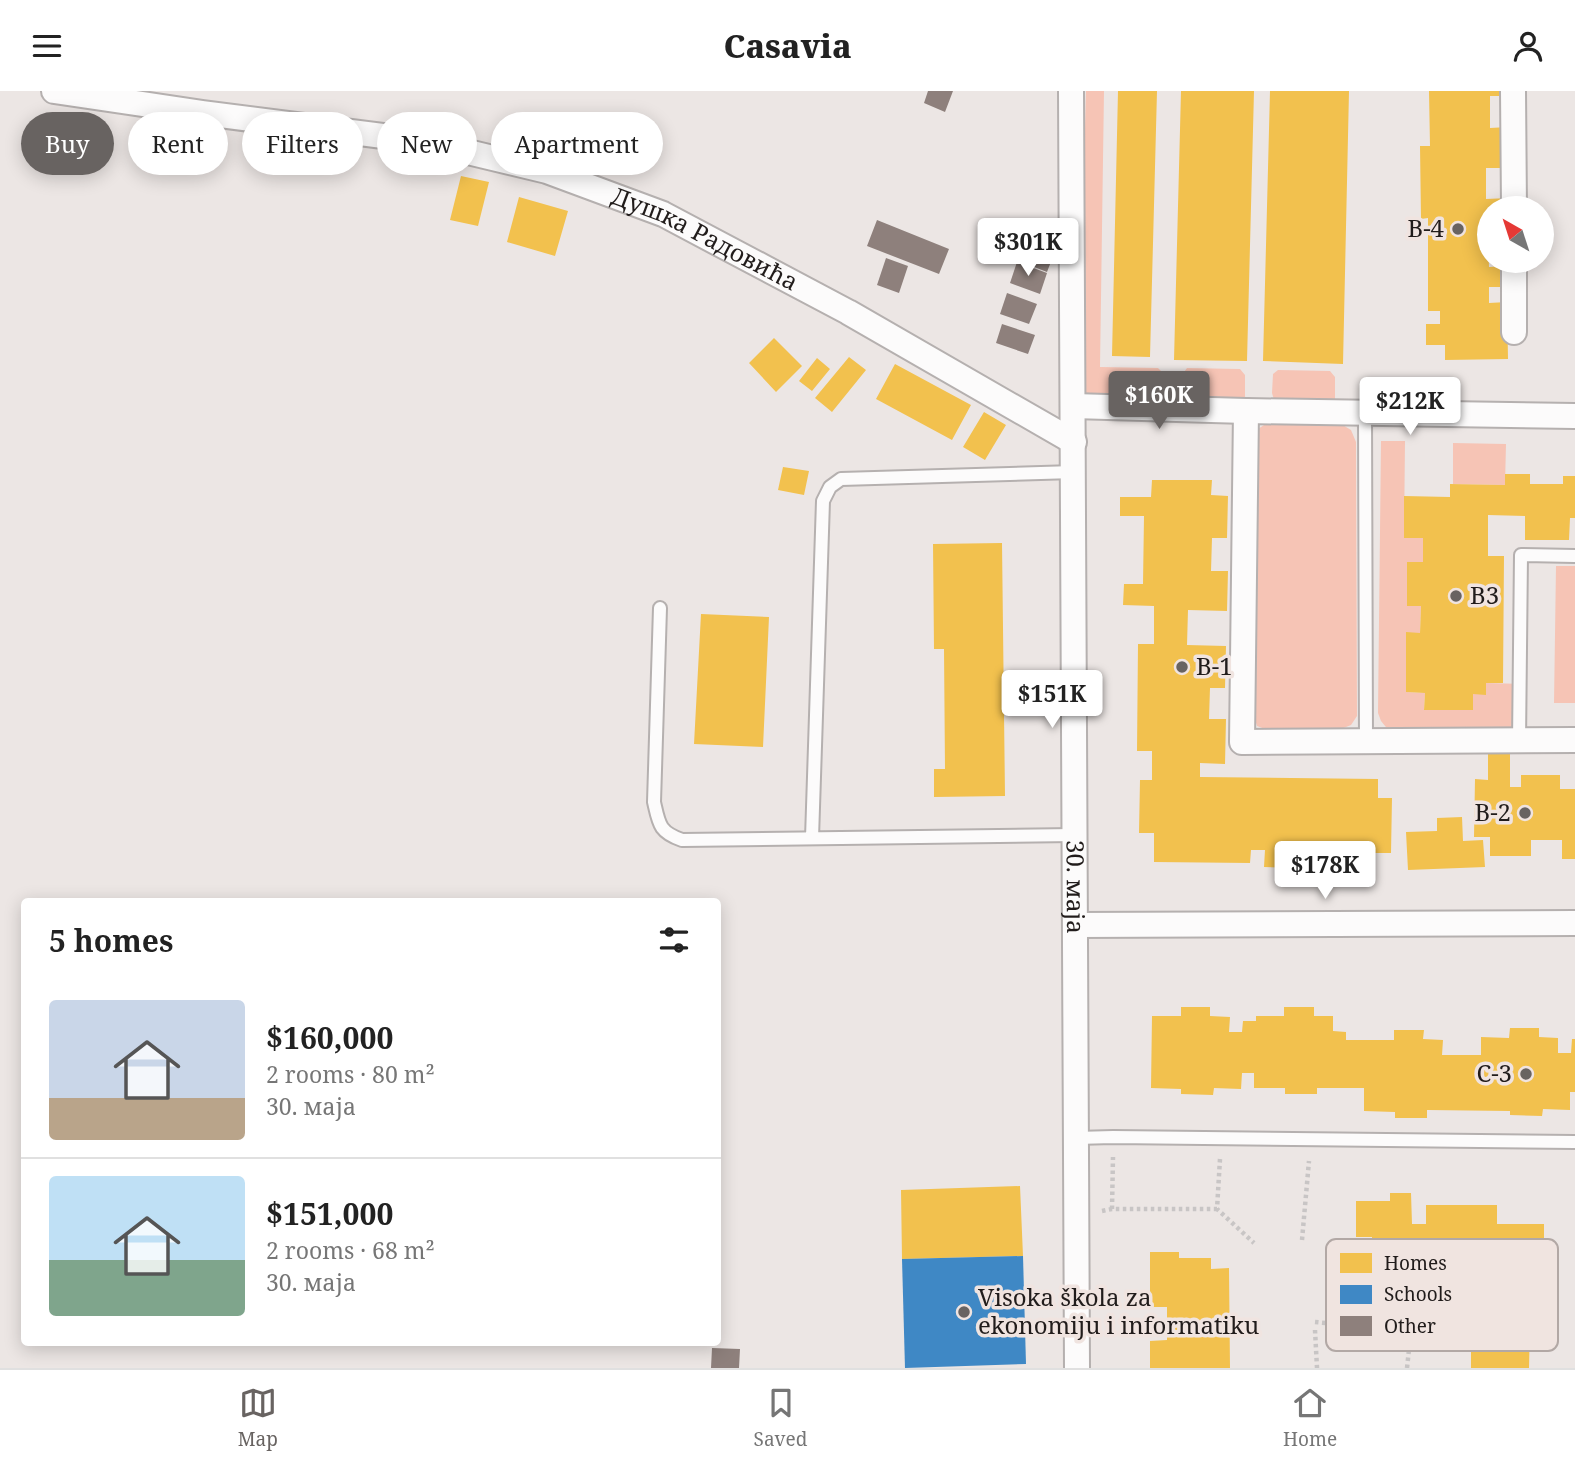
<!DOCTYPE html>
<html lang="en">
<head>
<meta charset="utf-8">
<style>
  :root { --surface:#fff; --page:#f2f2f2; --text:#222; --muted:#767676; --line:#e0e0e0; --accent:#686361 }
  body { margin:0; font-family:"Noto Serif",serif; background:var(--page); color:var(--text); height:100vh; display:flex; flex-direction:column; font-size:26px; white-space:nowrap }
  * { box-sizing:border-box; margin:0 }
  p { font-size:23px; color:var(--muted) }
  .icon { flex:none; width:38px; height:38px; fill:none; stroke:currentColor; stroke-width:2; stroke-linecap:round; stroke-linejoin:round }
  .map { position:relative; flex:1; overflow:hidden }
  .side { position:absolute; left:21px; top:807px; width:700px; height:448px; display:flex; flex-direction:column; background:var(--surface); border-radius:7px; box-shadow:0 4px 18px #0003 }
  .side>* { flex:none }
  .banner { position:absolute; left:21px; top:21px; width:700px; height:63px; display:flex; gap:14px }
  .needle { width:46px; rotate:321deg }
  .controls { position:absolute; left:1477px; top:105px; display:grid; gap:14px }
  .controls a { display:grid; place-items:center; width:77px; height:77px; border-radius:50%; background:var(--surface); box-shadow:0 4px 18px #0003; font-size:35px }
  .price { position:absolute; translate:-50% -60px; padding:0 16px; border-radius:7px; background:#fff; color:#222; font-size:23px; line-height:46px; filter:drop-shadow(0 2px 4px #0008) }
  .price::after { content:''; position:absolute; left:50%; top:42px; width:21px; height:16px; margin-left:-10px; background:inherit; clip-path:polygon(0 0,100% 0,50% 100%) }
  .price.active { background:var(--accent); color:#fff }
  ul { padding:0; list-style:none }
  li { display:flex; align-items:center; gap:21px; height:175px; padding:0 28px }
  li+li { border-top:2px solid var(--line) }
  li span { display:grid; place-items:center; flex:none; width:196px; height:140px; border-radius:7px; color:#555 }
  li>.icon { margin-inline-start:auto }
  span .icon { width:84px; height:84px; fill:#fffc; stroke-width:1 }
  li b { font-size:30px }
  h2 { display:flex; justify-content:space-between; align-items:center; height:84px; padding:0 28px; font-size:30px }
  .chip { padding:0 24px; border-radius:32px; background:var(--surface); box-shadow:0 4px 18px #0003; font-size:24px; line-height:63px }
  .chip.active { background:var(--accent); color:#fff }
  header { display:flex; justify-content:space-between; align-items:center; height:91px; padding:0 28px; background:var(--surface); font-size:32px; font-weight:800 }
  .menu { display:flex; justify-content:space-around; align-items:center; height:98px; border-top:2px solid var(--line); background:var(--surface); font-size:19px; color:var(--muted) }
  .menu a { display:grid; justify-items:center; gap:4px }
  .menu .active { color:var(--accent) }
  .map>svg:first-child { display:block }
</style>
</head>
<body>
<header><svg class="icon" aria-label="menu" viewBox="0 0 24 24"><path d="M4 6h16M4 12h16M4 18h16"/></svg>Casavia<svg class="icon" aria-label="person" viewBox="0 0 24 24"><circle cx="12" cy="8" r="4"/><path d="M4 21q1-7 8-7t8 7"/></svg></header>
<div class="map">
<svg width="1575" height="1277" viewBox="0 0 1575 1277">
  <rect width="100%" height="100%" fill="#ece6e4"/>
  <path fill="#f6c4b5" d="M1086,0H1104L1100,276L1158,277L1164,283L1163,306L1085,307L1078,296Z
    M1187,277L1240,278L1245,284V307L1243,310L1184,308L1182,305V284Z
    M1278,279L1330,280L1335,286V309L1333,311L1274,309L1272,302L1273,283Z
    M1341,333L1351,339L1356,351L1357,625L1351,634L1341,638H1265L1257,635L1254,625V344L1258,338L1264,334Z
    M1381,350H1405L1404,447H1423V471H1408L1407,515H1421L1420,542H1406V601L1425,602L1424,618L1473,619V603H1485L1486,592L1525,593V648L1390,641L1381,630L1378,622Z
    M1453,352L1506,353L1505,394L1453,393Z
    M1556,475H1575V612H1554Z"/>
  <path fill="#f2c14e" d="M1118,0H1157L1150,266L1112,265Z
    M1181,0H1254L1247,270L1174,269Z
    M1270,0H1349L1343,273L1263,270Z
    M1429,0H1506V5H1490V37L1508,36V77H1486V108L1509,107V117H1489L1488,148L1489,176L1506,175V196H1489V212L1507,211L1508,268L1445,269V254H1426V233H1440V220H1428V127L1421,128L1420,55H1430Z
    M461,85L489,91L478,135L450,129Z
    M519,106L568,120L555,165L507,151Z
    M774,247L802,275L776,301L749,272Z
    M849,266L866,279L832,321L815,307Z
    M817,267L830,278L812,300L799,290Z
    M895,273L971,314L952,349L876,308Z
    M984,321L1006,334L985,369L963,356Z
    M783,376L809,380L804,404L778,399Z
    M1505,383H1530V393H1563V385H1575V427H1570L1569,449H1525V425L1488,424V465H1504L1503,592H1486V604L1473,603V619H1424L1425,602L1406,601V541L1420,542L1421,515H1407V471H1423V447H1404V405L1450,406V393L1505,394Z
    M1152,389H1212L1211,404L1228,405L1227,447H1212L1211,480H1228L1227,520L1188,519L1187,554L1226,555L1225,597H1210L1209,628H1226L1225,673L1200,672V686L1378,688V707H1392L1391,762H1374L1373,781H1330V756H1302V777L1264,776L1265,759H1251L1250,772L1154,771V742H1139L1140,689H1152V660H1137L1138,553H1154V515L1123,514L1124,493H1143L1144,425H1120V406H1151Z
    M1002,452L1005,705L934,706V678H945L944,558H934L933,453Z
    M701,523L769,526L763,656L694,653Z
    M1488,654H1510V696H1521V684H1560V698H1575V768H1562V749H1531V765H1490V746H1474L1475,688L1488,689Z
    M1462,726L1463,750L1483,749L1485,776L1408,779L1406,741L1437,740V727Z
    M1181,916H1210V925L1230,926L1229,941H1242L1243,930H1256V925H1284V916H1314V925H1333V940L1346,941V949H1394V939H1424L1423,948L1443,949L1442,964H1481V946L1509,947L1510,937H1539V946L1558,947V962H1571L1572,948H1575V1001H1570V1019L1543,1018L1542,1025L1510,1024V1020L1427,1019V1027H1395V1021L1364,1020V997H1317V1003H1285V997H1254V982H1242L1241,998L1214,997L1213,1004L1181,1003V998L1151,997L1152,925H1181Z
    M1020,1095L1023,1165L902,1168L901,1099Z
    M1390,1102H1411L1412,1133H1426V1114H1497V1133H1544V1147H1533L1532,1179L1546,1178V1197L1532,1198V1219H1542V1233H1530L1529,1277H1471V1240H1457V1196H1475V1158H1462V1178H1372V1146H1356V1110H1390Z
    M1150,1161H1179V1167H1211V1178L1229,1177L1230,1277H1150V1250L1167,1249V1216H1150Z"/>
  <path fill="#3f88c5" d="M1023,1165L1026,1273L905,1277L902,1168Z"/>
  <path fill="#8e807c" d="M928,0H953L945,21L924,12Z
    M877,129L949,158L939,183L867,155Z
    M1031,143L1056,151L1052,164L1027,157Z
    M1024,157L1052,168L1047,181L1019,170Z
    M886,167L908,175L899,202L877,194Z
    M1017,171L1047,182L1040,203L1010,192Z
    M1007,202L1037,213L1029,233L1000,223Z
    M1002,233L1035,244L1028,263L996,252Z
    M712,1257L740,1258L739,1277H711Z"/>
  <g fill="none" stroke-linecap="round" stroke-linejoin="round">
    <g stroke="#b5b0af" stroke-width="16">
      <path id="service" d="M1365,322L1366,650
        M660,517L654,711C659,733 659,741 682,749L1074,744
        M1519,650L1521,464L1575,465
        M812,747L823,410L830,396L841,388L1074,381
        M1076,1047L1113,1046L1575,1051"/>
    </g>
    <g stroke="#b5b0af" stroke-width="28">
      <g id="minor">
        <path id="s1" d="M54,0L203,22L422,50L547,80L663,123L848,221L1074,351"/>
        <path id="s2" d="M1071,0L1077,1277"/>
        <path d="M1513,0L1514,117"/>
        <path d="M1514,170V241"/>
        <path d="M1073,315L1246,320L1575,325"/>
        <path d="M1246,320L1242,651L1575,649"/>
        <path d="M1075,834L1575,832"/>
      </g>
    </g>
    <path stroke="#c8c5c5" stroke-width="4.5" stroke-dasharray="3.5 3.5" stroke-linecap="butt" d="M1220,1068L1217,1118L1254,1152
      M1112,1118L1113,1066
      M1102,1120L1112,1118H1217
      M1302,1149L1309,1070
      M1315,1231L1411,1240L1439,1189
      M1315,1239L1317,1277
      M1407,1277L1411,1240"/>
    <use href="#service" stroke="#fcfbfb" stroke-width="12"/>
    <use href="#minor" stroke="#fcfbfb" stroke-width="24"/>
  </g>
  <g fill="#686361" stroke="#f0e4e0" stroke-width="2.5">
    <circle cx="1458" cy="138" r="7"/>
    <circle cx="1456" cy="505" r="7"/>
    <circle cx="1182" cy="576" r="7"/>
    <circle cx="1525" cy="722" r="7"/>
    <circle cx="1526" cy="983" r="7"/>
    <circle cx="964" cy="1221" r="7"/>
  </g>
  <g text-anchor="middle" stroke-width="7" stroke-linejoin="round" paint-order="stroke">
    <g font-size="24" fill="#211c1b" stroke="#f0e4e0" text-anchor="end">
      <text x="1444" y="146">B-4</text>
      <text x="1470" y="513" text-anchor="start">B3</text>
      <text x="1196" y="584" text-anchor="start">B-1</text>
      <text x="1511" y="730">B-2</text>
      <text x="1512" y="991">C-3</text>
      <text x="978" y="1215" text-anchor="start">Visoka škola za<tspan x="978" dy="28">ekonomiju i informatiku</tspan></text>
    </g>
    <g font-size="24" fill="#211c1b" stroke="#f0e4e0">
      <text dy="8" stroke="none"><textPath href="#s1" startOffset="672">Душка Радовића</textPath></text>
      <text dy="8" stroke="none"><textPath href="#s2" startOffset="796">30. маја</textPath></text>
    </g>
  </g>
  <rect x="1326" y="1148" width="232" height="112" rx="10" fill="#f0e4e0" stroke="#b2a8a5" stroke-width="2"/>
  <rect x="1340" y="1162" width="32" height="20" fill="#f2c14e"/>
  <rect x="1340" y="1194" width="32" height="19" fill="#3f88c5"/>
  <rect x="1340" y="1225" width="32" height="20" fill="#8e807c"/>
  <g font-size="19" fill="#211c1b">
    <text x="1384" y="1179">Homes</text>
    <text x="1384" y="1210">Schools</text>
    <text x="1384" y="1242">Other</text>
  </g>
</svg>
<div class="controls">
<a><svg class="needle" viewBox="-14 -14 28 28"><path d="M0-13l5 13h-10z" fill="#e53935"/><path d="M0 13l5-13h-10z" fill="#767676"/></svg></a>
</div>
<b class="price" style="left:1028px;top:187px">$301K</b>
<b class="price active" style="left:1159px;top:340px">$160K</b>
<b class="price" style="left:1410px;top:346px">$212K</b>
<b class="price" style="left:1052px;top:639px">$151K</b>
<b class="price" style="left:1325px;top:810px">$178K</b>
<div class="banner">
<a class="chip active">Buy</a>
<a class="chip">Rent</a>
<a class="chip">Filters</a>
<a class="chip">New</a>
<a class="chip">Apartment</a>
</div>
<section class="side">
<h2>5 homes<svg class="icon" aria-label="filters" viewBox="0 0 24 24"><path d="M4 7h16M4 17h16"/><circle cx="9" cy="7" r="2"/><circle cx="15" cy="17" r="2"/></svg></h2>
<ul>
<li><span style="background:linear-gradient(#c9d6e8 70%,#b9a48a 0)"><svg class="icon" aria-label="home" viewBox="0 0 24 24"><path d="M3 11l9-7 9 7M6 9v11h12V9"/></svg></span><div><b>$160,000</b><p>2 rooms · 80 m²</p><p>30. маја</p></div></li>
<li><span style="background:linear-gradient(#bfe0f5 60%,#7fa58c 0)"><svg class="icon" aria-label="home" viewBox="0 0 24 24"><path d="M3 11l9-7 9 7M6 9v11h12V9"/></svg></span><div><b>$151,000</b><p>2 rooms · 68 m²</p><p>30. маја</p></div></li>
</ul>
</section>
</div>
<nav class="menu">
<a class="active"><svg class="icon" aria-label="map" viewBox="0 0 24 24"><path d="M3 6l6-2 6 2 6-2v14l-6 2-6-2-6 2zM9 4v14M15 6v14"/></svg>Map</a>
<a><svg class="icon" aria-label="saved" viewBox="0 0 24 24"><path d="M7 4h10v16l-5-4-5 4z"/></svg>Saved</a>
<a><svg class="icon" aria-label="home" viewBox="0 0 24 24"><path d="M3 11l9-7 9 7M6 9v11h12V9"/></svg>Home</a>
</nav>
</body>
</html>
